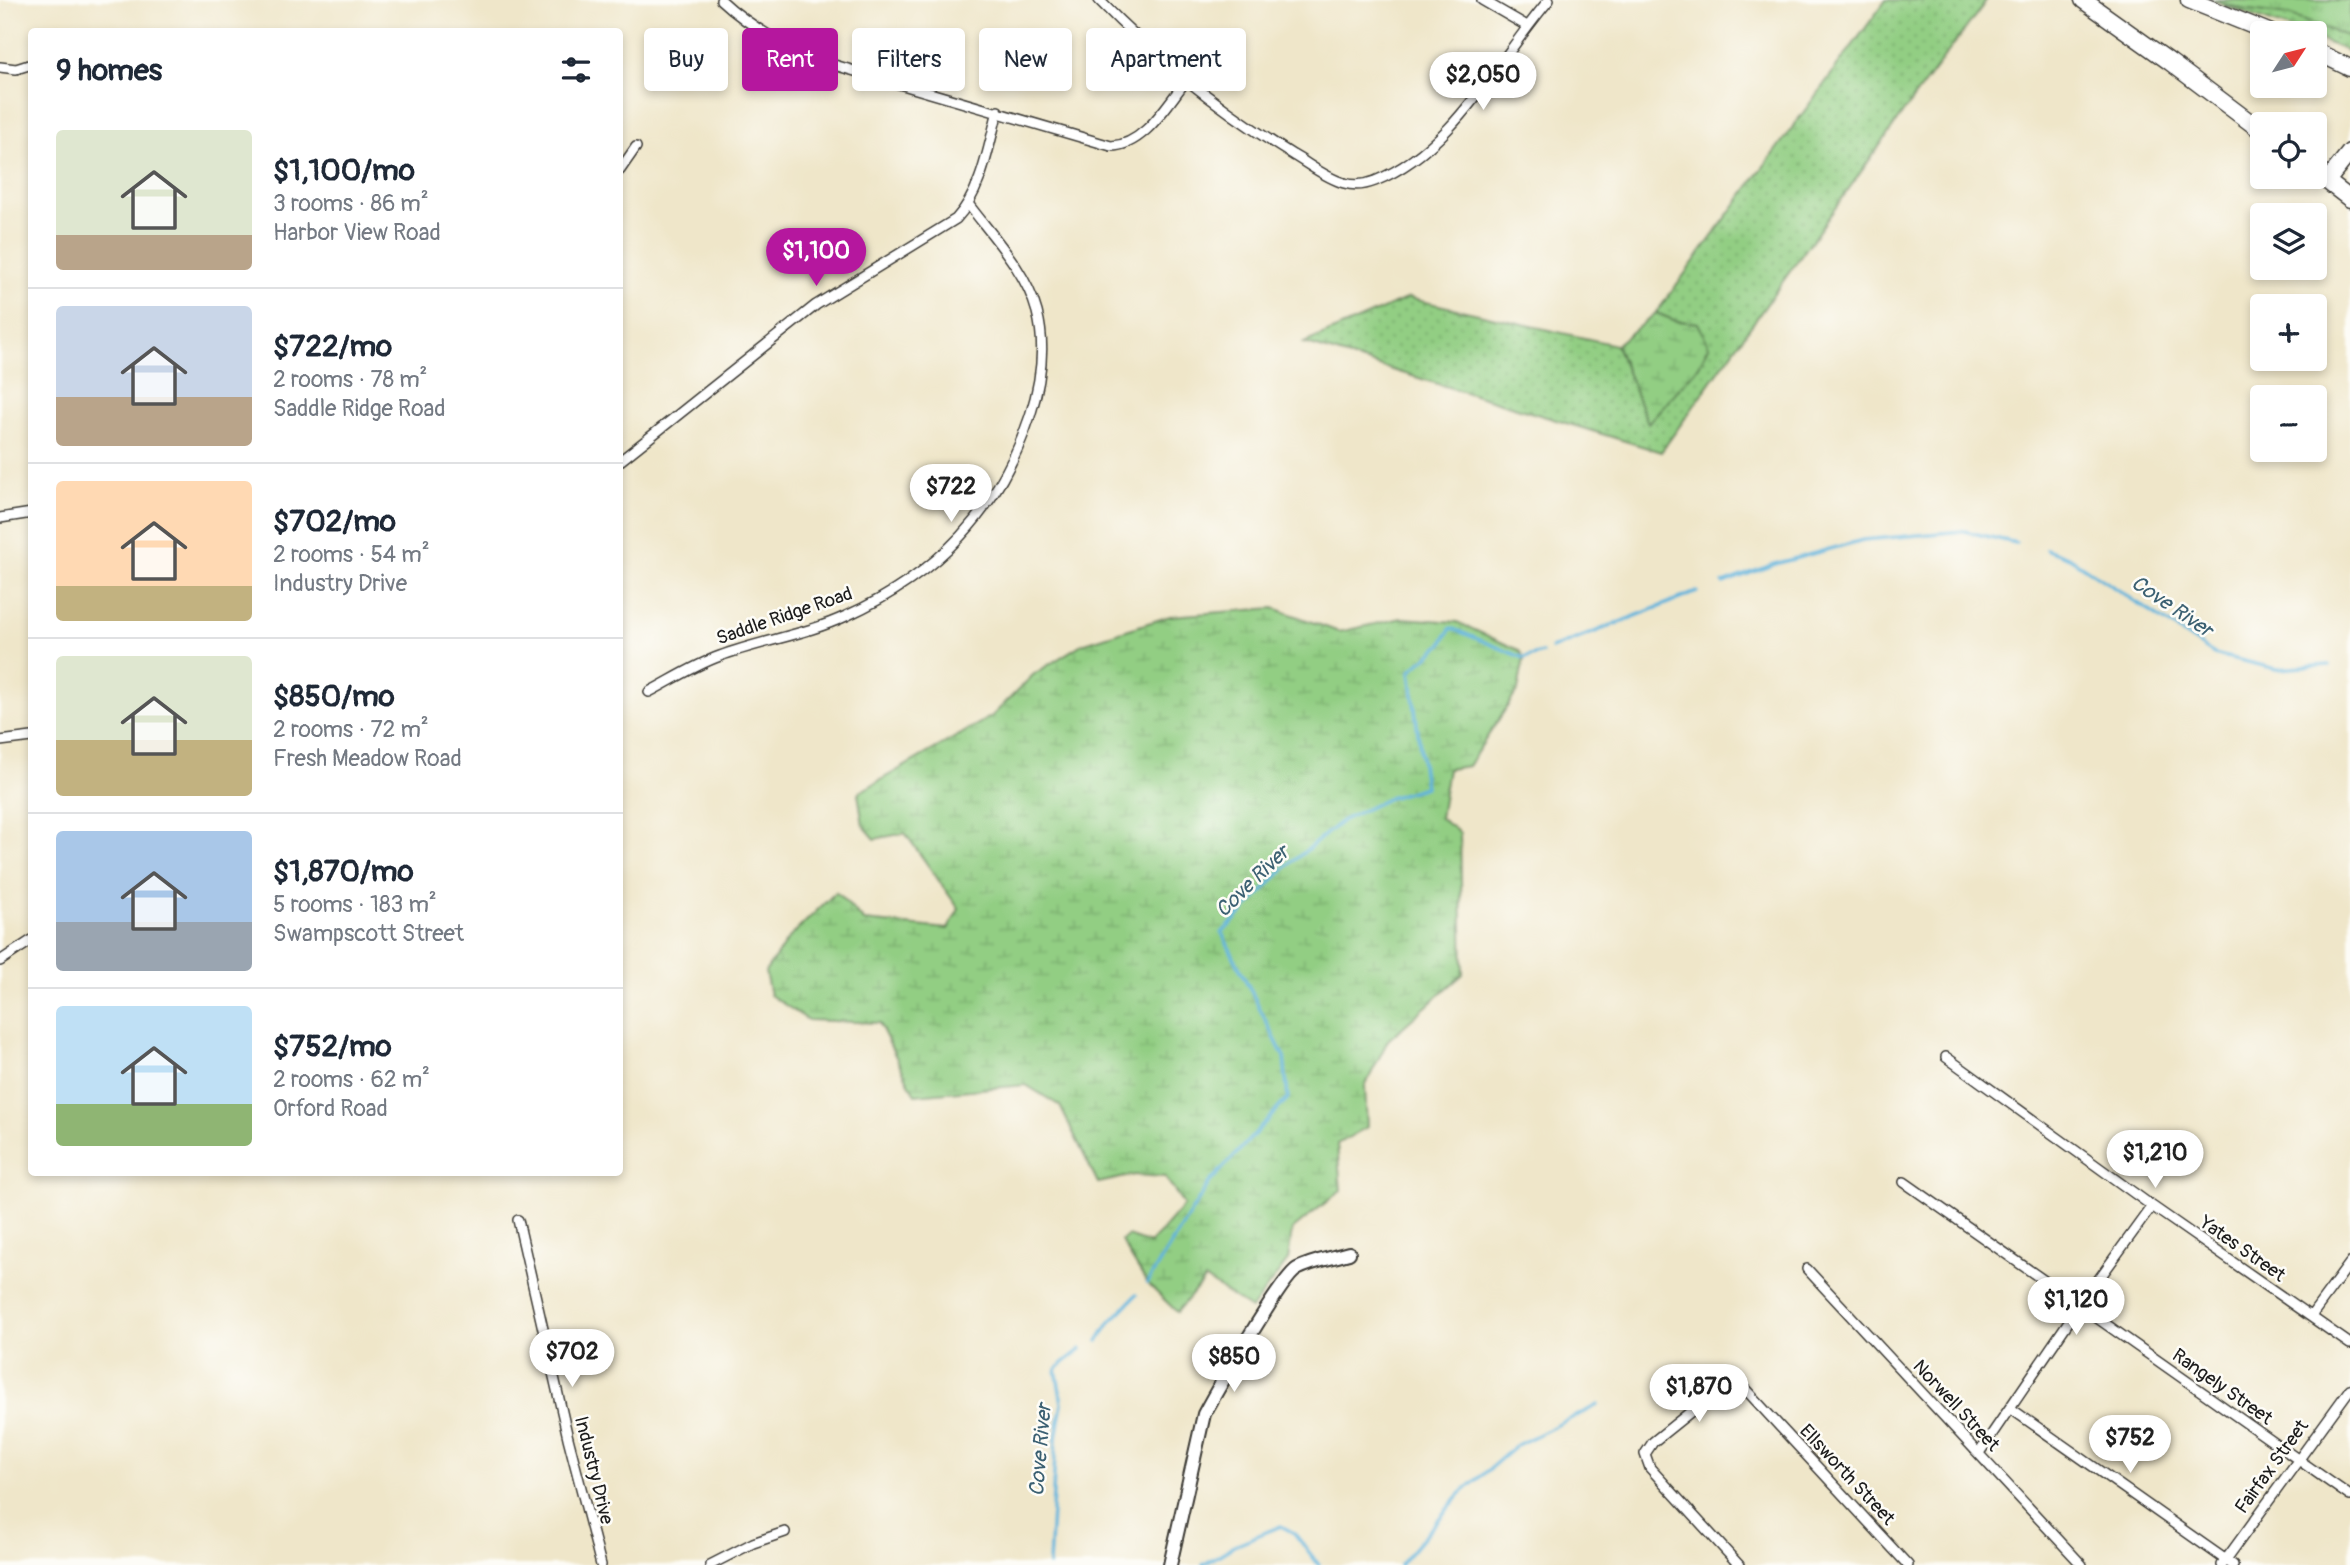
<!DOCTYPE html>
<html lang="en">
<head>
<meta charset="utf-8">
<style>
  :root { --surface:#fff; --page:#f6f6f7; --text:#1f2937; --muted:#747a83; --line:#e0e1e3; --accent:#b5179e }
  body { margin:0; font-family:Pangolin,sans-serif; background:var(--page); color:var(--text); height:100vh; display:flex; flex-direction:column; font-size:26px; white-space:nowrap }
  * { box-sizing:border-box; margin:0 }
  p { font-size:23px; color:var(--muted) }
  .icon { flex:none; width:38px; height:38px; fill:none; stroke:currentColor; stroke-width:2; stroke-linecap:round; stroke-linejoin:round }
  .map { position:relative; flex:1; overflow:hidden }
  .side { position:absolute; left:28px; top:28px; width:595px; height:1148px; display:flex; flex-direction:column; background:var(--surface); border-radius:7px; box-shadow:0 4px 10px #0003 }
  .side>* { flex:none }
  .banner { position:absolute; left:644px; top:28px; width:665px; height:63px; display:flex; gap:14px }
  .needle { width:46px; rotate:54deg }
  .controls { position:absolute; left:2250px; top:21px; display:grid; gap:14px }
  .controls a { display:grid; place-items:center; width:77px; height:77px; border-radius:7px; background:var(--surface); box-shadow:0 4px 10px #0003; font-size:35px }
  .price { position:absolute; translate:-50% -60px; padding:0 16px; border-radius:24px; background:#fff; color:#222; font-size:23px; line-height:46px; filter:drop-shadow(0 2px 4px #0008) }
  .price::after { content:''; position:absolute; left:50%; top:42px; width:21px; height:16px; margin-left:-10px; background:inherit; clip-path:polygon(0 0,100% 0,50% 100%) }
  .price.active { background:var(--accent); color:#fff }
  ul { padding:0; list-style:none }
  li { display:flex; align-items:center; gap:21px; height:175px; padding:0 28px }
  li+li { border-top:2px solid var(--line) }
  li span { display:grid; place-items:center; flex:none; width:196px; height:140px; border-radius:7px; color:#555 }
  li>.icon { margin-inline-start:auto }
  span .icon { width:84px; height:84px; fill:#fffc; stroke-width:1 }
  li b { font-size:30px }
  h2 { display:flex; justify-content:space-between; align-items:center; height:84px; padding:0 28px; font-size:30px }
  .tag { padding:0 24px; border-radius:7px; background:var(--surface); box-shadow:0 4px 10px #0003; font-size:24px; line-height:63px }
  .tag.active { background:var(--accent); color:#fff }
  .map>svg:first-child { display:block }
</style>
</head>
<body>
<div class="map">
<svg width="2350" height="1565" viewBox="0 0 2350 1565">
  <defs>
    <pattern id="grass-dots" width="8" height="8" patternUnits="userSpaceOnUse" patternTransform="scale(1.75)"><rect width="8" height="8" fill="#92ce83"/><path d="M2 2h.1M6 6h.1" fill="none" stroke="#7db071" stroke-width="1.8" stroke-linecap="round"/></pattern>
    <pattern id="wetland-marsh" width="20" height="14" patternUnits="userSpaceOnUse" patternTransform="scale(1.75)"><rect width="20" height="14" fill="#92ce83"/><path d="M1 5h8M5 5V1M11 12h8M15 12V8" fill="none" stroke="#7db071"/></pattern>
    <pattern id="park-tufts" width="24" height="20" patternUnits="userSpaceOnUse" patternTransform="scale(1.75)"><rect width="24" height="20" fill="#92ce83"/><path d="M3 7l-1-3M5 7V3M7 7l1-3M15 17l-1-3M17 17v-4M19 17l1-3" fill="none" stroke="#7db071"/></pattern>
  </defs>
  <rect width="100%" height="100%" fill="#fdfcf7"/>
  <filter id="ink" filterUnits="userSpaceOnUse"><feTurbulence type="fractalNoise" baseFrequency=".0143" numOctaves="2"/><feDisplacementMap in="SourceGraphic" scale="14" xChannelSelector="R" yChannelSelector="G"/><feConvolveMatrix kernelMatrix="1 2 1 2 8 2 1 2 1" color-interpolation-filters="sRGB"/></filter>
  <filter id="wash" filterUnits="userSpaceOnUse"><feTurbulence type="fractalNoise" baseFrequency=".00686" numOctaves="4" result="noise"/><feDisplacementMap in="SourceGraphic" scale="28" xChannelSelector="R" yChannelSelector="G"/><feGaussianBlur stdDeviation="1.57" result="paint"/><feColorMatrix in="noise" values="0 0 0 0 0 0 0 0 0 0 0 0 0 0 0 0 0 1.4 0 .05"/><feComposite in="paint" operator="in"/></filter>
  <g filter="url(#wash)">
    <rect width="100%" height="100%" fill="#efe6c9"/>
    <path fill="url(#grass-dots)" stroke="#577550" stroke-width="2" d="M1886,0H1987L1913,99L1661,452L1304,343L1408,298L1616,345L1648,423L1699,366L1698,323L1676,321L1656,313Z
      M2225,0H2350V52L2315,38V33H2304L2224,6Z"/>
    <path fill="url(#wetland-marsh)" stroke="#577550" stroke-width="2" d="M1656,313L1676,321L1698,323L1709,346L1699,366L1648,423L1616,345Z
      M1274,608L1339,632L1402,618L1457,622L1519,650L1524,658L1518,690L1468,766L1448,769L1440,818L1460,833L1463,974L1388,1040L1365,1086L1367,1127L1337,1144L1341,1190L1292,1230L1288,1260L1251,1309L1205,1279L1177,1312L1147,1283L1121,1241L1128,1236L1150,1244L1184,1205L1165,1177L1135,1175L1098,1183L1060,1106L1026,1085L915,1095L879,1023L808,1020L770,995L765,972L789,938L836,892L864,921L948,929L959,909L905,833L875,839L863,825L858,793L992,716L1034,674L1082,644L1170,616Z"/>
    <path fill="url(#park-tufts)" stroke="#577550" stroke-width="2" d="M2212,0H2350V37L2288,15L2242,9Z"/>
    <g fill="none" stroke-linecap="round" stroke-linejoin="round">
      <path stroke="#60b4dc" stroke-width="3.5" d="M2046,549L2070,558L2214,654L2277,669L2329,665
        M1723,583L1775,564L1863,540L1964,531L2016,543
        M1551,649L1697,592
        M1147,1283L1209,1183L1288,1098L1284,1057L1222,933L1286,867L1343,820L1389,798L1425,787L1410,671L1441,645L1451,628L1524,658L1542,653
        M1098,1341L1110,1322L1136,1295
        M1049,1565L1056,1438L1062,1403L1056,1369L1081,1349
        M1203,1565L1237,1544L1281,1526L1294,1533L1319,1565
        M1400,1565L1460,1494L1517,1445L1598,1405"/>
    </g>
  </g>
  <g filter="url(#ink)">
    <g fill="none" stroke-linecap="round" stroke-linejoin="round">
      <g stroke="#3c3a36" stroke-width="12">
        <path id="street" d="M721,0C751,28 786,47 824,62L1111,146C1144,146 1167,104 1186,81
          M1099,0C1157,60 1222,111 1293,155C1309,164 1326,178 1344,183C1354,186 1365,185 1375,181C1453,150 1497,61 1549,0
          M1482,0L1527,26
          M0,67L16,69L32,64
          M620,170L636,147
          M620,461L816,305L956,219C982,191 988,148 998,111
          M0,518L32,513
          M649,692C672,680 695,665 720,656C760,641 808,634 846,616C937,575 999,511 1030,416C1041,382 1046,346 1037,312C1026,271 994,238 969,205
          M0,741L32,737
          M0,961L32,940
          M1946,1057L2152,1206L2350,1344
          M1904,1182L2350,1496
          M518,1220L568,1438L601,1565
          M1807,1269L2082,1565
          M2311,1316L2350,1263
          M2010,1408L2233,1565
          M1979,1453L2080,1305L2152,1206
          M710,1565L753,1543L785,1532
          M1739,1565L1650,1468L1645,1454L1653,1442L1734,1377L1908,1565
          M2222,1565L2350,1389"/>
      </g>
      <g stroke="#3c3a36" stroke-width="16">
        <path id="secondary" d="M1170,1565L1204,1414C1216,1392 1282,1277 1297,1269C1312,1261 1332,1258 1349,1253"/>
      </g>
      <g stroke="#3c3a36" stroke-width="19">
        <path id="highway" d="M2083,0L2170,62L2263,132
          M2189,0L2271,33
          M2315,51L2350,68
          M2315,172L2350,199
          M2327,181L2350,152"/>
      </g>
      <use href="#street" stroke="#fff" stroke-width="9"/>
      <use href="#secondary" stroke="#fff" stroke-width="12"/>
      <use href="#highway" stroke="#fff" stroke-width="16"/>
    </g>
  </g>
  <g text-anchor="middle" stroke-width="5" stroke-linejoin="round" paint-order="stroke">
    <g font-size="19" fill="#1c1c1c" stroke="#fdfcf7">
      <text transform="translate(784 615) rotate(-19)" y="7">Saddle Ridge Road</text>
      <text transform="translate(2243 1248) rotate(35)" y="7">Yates Street</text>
      <text transform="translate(2223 1386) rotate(35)" y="7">Rangely Street</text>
      <text transform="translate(1957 1405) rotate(47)" y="7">Norwell Street</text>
      <text transform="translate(2271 1466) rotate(-54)" y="7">Fairfax Street</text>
      <text transform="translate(595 1470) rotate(76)" y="7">Industry Drive</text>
      <text transform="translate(1848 1474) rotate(47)" y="7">Ellsworth Street</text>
    </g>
    <g font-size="21" font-style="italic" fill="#3b6072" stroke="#fdfcf7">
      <text transform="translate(2172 606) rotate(34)" y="7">Cove River</text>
      <text transform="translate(1252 881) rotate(-44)" y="7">Cove River</text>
      <text transform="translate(1040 1450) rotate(-85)" y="7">Cove River</text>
    </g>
  </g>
</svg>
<div class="controls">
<a><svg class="needle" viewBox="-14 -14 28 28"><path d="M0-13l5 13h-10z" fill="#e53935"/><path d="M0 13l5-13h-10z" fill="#747a83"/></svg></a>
<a><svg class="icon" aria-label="locate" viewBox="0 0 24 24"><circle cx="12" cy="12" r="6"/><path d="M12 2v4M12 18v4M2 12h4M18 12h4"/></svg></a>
<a><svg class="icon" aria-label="layers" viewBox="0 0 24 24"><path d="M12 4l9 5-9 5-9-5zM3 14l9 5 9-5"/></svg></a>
<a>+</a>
<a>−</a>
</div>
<b class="price" style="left:1483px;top:112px">$2,050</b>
<b class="price active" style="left:816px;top:288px">$1,100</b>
<b class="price" style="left:951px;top:524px">$722</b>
<b class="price" style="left:2155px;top:1190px">$1,210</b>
<b class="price" style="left:2076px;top:1337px">$1,120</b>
<b class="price" style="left:572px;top:1389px">$702</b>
<b class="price" style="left:1234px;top:1394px">$850</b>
<b class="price" style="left:1699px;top:1424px">$1,870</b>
<b class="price" style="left:2130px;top:1475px">$752</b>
<div class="banner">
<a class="tag">Buy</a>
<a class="tag active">Rent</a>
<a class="tag">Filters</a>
<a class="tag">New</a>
<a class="tag">Apartment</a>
</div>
<section class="side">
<h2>9 homes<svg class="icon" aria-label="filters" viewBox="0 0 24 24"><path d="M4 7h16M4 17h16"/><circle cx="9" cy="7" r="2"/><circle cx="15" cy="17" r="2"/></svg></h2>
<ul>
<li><span style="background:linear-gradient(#dfe7d0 75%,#b9a48a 0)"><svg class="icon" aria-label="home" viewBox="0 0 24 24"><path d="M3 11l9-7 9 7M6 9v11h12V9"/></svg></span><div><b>$1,100/mo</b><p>3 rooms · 86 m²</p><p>Harbor View Road</p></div></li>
<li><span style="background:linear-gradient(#c9d6e8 65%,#b9a48a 0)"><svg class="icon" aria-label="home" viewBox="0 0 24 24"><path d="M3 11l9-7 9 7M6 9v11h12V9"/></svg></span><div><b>$722/mo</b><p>2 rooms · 78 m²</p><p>Saddle Ridge Road</p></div></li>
<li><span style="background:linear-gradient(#ffd9b3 75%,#c2b280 0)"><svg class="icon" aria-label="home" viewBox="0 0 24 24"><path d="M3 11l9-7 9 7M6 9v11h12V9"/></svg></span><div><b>$702/mo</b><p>2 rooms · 54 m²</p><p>Industry Drive</p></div></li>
<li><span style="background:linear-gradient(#dfe7d0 60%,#c2b280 0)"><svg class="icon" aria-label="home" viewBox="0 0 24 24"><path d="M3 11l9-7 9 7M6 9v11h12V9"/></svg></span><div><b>$850/mo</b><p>2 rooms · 72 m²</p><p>Fresh Meadow Road</p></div></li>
<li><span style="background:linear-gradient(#a9c7e8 65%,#9aa5b1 0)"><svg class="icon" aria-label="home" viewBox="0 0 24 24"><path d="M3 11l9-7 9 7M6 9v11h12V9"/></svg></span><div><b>$1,870/mo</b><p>5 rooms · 183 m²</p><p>Swampscott Street</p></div></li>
<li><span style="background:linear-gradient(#bfe0f5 70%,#8fb573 0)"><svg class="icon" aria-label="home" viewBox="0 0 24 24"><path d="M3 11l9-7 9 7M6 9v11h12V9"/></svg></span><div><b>$752/mo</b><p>2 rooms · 62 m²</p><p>Orford Road</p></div></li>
</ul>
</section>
</div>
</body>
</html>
